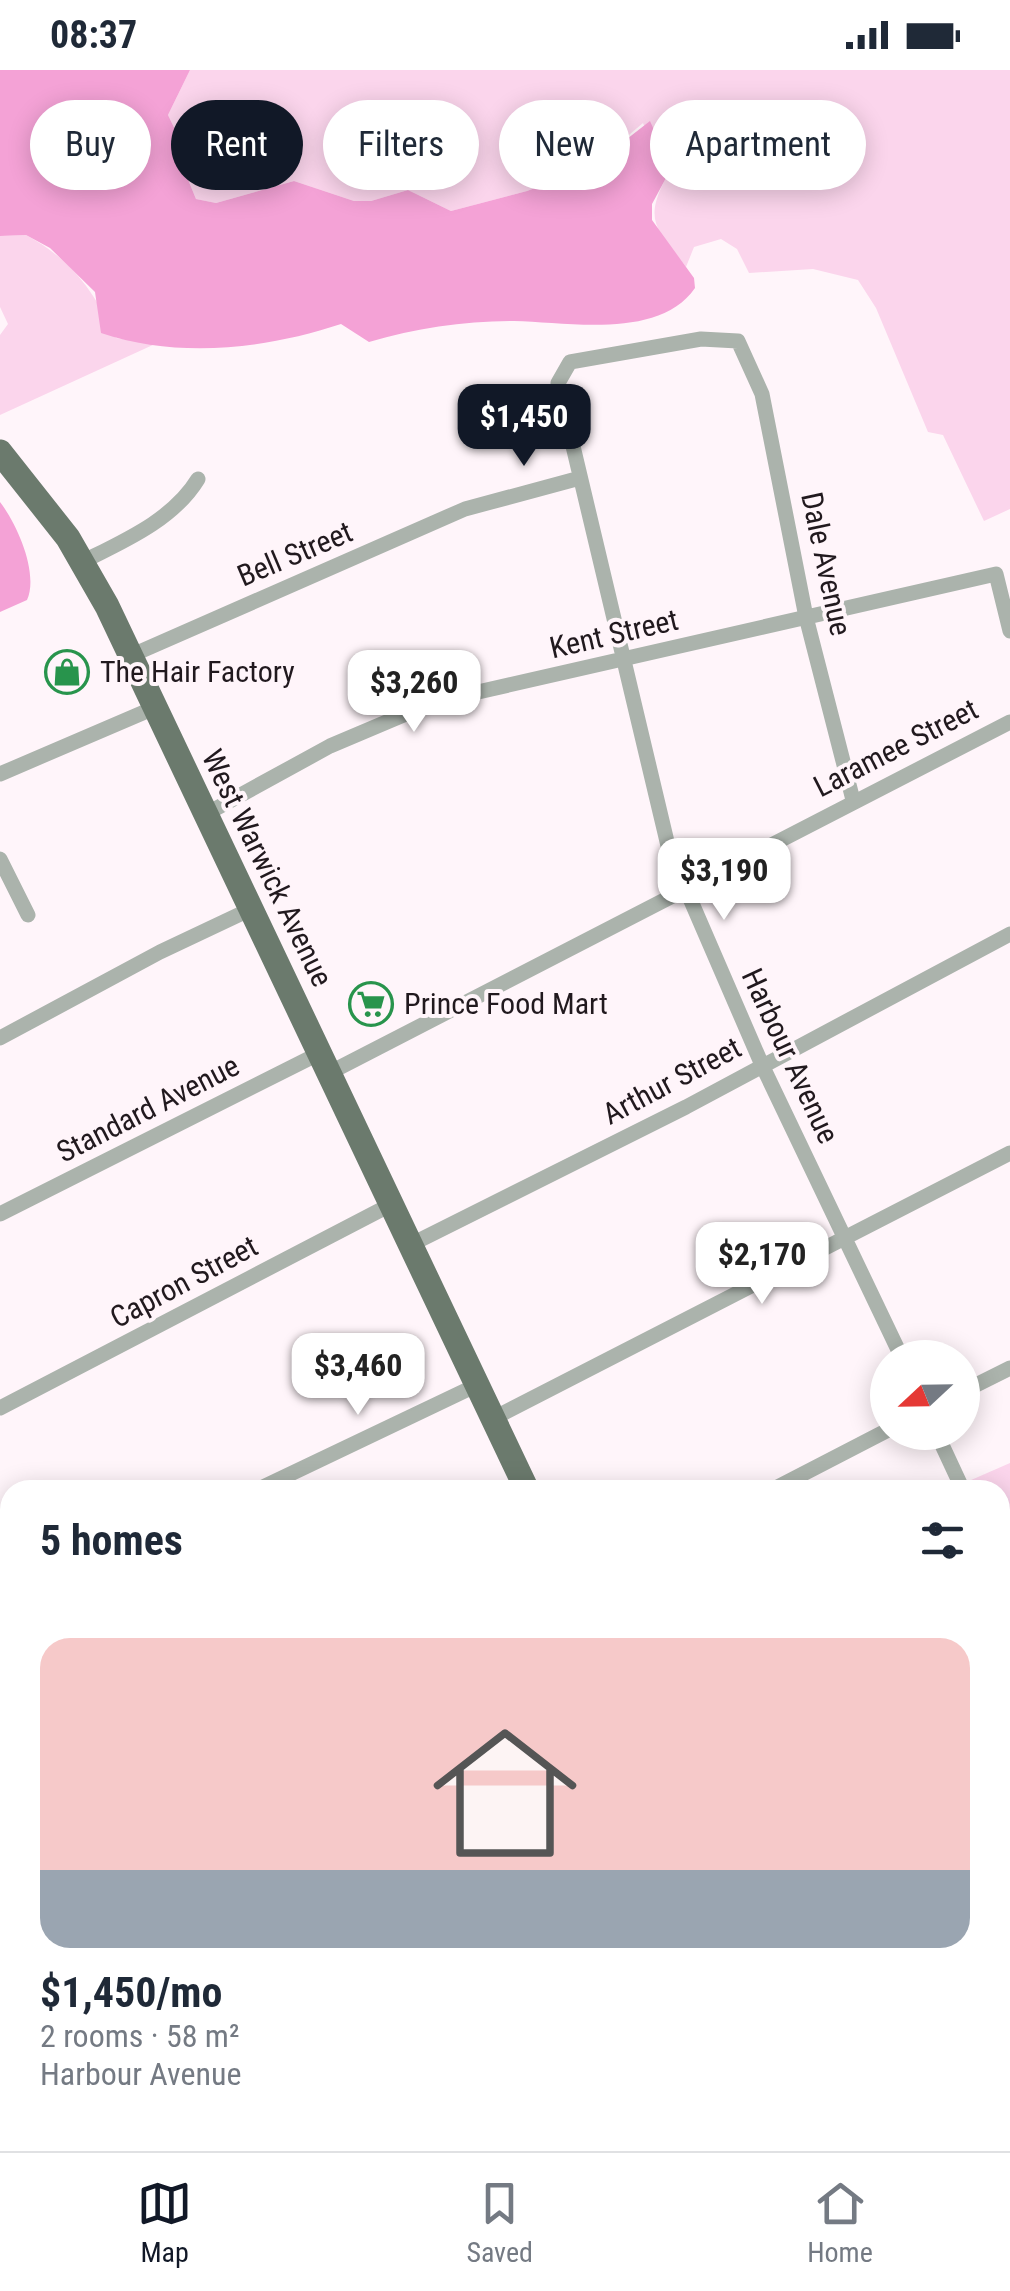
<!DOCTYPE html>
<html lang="en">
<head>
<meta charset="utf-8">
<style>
  :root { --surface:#fff; --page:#f6f6f7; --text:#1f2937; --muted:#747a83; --line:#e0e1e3; --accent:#111827 }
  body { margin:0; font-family:"Roboto Condensed",sans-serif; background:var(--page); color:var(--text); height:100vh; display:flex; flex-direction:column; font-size:38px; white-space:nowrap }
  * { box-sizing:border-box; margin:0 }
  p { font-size:32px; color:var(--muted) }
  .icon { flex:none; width:55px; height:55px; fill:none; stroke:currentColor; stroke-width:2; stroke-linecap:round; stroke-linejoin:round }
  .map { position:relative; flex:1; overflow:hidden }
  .side { position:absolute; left:0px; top:1410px; width:1010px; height:672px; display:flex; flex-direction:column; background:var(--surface); border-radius:30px 30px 0 0; box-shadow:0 5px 25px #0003 }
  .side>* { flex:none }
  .guide { position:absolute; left:30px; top:30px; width:950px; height:90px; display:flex; gap:20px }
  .needle { width:65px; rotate:248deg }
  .tools { position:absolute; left:870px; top:1270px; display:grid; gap:20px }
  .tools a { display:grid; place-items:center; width:110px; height:110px; border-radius:50%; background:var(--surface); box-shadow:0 5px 25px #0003; font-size:50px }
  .price { position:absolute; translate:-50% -85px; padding:0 22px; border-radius:20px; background:#fff; color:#222; font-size:32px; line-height:65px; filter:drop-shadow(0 2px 5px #0008) }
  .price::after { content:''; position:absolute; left:50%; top:60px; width:30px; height:22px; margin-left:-15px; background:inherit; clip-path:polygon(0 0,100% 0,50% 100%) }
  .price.on { background:var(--accent); color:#fff }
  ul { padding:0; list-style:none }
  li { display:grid; align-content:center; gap:20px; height:530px; padding:0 40px }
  li span { display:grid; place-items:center; height:310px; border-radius:30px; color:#555 }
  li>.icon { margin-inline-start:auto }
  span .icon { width:180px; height:180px; fill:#fffc; stroke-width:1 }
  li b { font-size:42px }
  h2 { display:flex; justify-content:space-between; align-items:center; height:120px; padding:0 40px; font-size:42px }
  .pill { padding:0 35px; border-radius:45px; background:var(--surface); box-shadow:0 5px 25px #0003; font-size:35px; line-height:90px }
  .pill.on { background:var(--accent); color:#fff }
  .status { display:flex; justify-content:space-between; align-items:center; height:70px; padding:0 50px; background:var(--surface); direction:ltr }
  .status svg { height:28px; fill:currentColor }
  .dock { display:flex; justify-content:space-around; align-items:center; height:140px; border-top:2px solid var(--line); background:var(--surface); font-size:28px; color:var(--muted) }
  .dock a { display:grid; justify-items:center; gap:5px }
  .dock .on { color:var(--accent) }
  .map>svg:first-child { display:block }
</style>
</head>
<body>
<div class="status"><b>08:37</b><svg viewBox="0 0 49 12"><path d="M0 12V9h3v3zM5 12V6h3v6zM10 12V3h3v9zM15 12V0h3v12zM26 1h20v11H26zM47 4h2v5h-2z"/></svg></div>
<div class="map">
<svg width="1010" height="2081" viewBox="0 0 1010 2081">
  <rect width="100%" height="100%" fill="#fff5fa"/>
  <path fill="#fbd5ec" d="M190,0H1010V439L984,451L943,365L928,362L876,238L858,210L813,199L749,203L737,179L721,169L694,177L686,197C659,160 642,153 666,108L643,53L591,97L527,121L451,141L408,120L371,131H354L294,111L216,133L196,129L187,107L185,80L168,45Z
    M26,165C72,190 94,221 116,268L155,274L0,345V265L8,254L0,237V166Z
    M1010,1393V1518L1000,1513V1420H962V1414Z
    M0,1578L10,1581V1754L0,1746Z
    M1010,1981V2081H765L753,2073L1000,2072V1983Z"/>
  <path fill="#f4a2d6" d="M0,0H190L168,45L185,80L187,107L196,129L216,133L294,111L354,131H371L408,120L451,141L527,121L591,97L650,51L666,87V108L652,134V150L694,208L695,218C659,270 568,252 514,251C465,251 416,258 369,272L341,254C265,279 179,289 101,263L95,222L50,178L26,165L0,166Z
    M0,432C17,454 39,503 27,530L0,542Z"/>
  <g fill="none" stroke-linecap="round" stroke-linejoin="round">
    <path stroke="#988f94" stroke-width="4" stroke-dasharray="5 5" stroke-linecap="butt" d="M0,1632L10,1637
      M847,2072L858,2081"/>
    <path stroke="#abb3ac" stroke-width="8" d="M737,2081L744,2072"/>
    <path stroke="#abb3ac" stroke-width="15" d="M82,492C124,471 173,450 198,409
      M130,586L465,439L580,408
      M0,704L154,638
      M853,730L806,547L762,324L738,271L701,269L570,292L558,313L669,780L762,995L902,1288
      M206,744L330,676L434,632L996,504L1010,561
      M0,789L28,845
      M0,968L160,882L251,839
      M329,1003L1010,652
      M0,1144L320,983
      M410,1175L686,1037L1010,864
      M962,1322L1010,1298
      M0,1338L392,1134
      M492,1349L1010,1083
      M936,1362L963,1420
      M257,1420L477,1315
      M772,1420L888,1360
      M0,1484L10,1490
      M1000,1499V1513
      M1000,1738L1010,1734"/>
    <path stroke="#859287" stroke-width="22" d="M0,1935L10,1936
      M753,2072L765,2081
      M351,2081L367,2072"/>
    <path stroke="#6b7a6d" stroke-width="25" d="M0,382L68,468L107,536L527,1420
      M939,2072L948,2081"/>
  </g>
  <defs>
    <g id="shop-ring" transform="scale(2.25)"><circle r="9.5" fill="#fff5fa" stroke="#28944c" stroke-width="1.5"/><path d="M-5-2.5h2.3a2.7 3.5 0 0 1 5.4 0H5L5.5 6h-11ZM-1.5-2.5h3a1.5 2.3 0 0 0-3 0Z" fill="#28944c"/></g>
    <g id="supermarket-ring" transform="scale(2.25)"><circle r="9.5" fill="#fff5fa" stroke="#28944c" stroke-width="1.5"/><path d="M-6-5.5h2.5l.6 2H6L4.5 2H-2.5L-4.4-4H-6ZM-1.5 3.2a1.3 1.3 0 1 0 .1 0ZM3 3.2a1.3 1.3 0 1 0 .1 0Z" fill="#28944c"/></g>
  </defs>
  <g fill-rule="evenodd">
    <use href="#shop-ring" x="67" y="602"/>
    <use href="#supermarket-ring" x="371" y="934"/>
  </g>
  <g text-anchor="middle" stroke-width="8" stroke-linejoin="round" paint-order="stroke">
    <g font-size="30" fill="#21191e" stroke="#fff5fa">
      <text transform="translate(295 484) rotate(-23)" y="10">Bell Street</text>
      <text transform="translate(826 494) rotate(78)" y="10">Dale Avenue</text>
      <text transform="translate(614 564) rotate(-13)" y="10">Kent Street</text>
      <text transform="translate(896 678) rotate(-27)" y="10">Laramee Street</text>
      <text transform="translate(267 798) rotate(64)" y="10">West Warwick Avenue</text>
      <text transform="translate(790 986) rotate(65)" y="10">Harbour Avenue</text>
      <text transform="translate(672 1011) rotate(-28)" y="10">Arthur Street</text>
      <text transform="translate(148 1039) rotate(-27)" y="10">Standard Avenue</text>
      <text transform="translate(184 1212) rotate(-28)" y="10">Capron Street</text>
    </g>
    <g font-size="30" fill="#21191e" stroke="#fff5fa" text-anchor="start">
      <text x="100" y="612">The Hair Factory</text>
      <text x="404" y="944">Prince Food Mart</text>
    </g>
  </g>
</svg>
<div class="tools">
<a><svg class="needle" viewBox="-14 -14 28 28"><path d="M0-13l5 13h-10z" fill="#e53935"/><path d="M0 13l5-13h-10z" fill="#747a83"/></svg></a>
</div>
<b class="price on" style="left:524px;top:399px">$1,450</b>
<b class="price" style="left:414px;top:665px">$3,260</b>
<b class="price" style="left:724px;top:853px">$3,190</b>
<b class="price" style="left:762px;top:1237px">$2,170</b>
<b class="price" style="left:358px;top:1348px">$3,460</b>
<div class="guide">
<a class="pill">Buy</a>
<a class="pill on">Rent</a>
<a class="pill">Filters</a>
<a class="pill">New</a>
<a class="pill">Apartment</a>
</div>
<section class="side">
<h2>5 homes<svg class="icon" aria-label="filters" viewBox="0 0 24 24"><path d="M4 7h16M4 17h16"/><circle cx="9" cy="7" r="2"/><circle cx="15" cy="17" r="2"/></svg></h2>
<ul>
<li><span style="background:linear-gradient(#f6c9c9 75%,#9aa5b1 0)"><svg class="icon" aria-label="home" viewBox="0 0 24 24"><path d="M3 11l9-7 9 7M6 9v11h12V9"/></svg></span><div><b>$1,450/mo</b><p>2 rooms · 58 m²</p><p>Harbour Avenue</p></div></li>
</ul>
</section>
</div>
<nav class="dock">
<a class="on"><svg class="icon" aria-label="map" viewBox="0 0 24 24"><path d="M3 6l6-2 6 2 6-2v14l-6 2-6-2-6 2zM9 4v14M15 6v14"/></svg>Map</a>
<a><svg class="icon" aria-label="saved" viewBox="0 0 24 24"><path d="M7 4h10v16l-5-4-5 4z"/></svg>Saved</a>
<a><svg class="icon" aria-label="home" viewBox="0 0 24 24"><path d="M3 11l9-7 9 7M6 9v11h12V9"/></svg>Home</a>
</nav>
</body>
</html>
